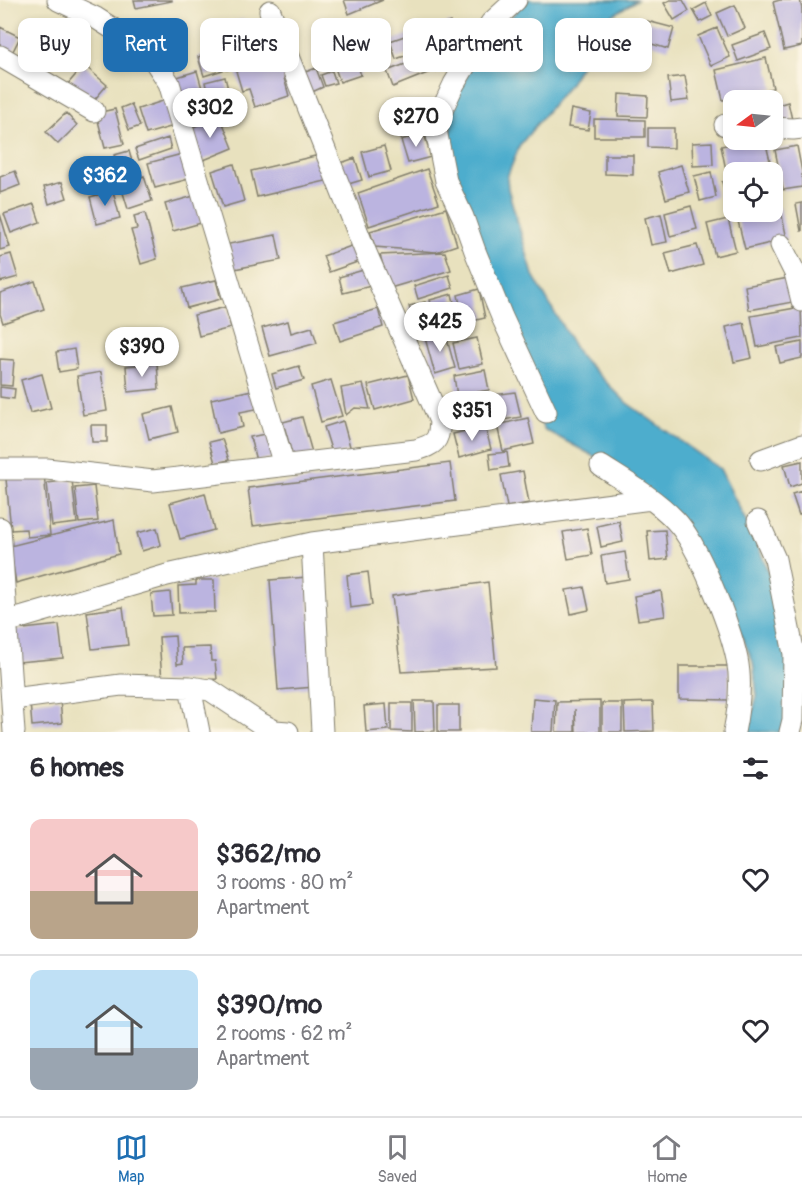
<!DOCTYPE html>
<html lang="en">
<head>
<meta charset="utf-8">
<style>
  :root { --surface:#fff; --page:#f7f7f7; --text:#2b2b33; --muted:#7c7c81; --line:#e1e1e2; --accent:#1f6fb2 }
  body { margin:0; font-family:Pangolin,sans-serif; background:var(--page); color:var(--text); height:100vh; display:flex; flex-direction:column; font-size:22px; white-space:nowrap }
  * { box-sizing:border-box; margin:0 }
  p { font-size:20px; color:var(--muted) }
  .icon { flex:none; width:33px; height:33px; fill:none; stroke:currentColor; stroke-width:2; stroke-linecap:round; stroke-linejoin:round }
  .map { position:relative; height:732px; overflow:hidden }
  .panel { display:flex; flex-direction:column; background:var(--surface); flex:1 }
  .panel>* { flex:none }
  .hud { position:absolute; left:18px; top:18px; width:766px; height:54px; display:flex; gap:12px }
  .needle { width:39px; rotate:255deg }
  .fabs { position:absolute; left:723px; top:90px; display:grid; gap:12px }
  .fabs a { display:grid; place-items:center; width:60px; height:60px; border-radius:12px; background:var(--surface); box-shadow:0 3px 9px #0003; font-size:30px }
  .price { position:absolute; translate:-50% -51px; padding:0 14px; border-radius:21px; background:#fff; color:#222; font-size:20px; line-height:39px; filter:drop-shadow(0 2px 3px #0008) }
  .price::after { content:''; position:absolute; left:50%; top:36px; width:18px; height:14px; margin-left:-9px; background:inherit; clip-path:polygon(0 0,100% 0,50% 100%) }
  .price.selected { background:var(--accent); color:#fff }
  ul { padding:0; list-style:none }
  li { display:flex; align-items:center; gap:18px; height:150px; padding:0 30px }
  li+li { border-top:2px solid var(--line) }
  li span { display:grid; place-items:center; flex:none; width:168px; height:120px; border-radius:12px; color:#555 }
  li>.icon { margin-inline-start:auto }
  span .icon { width:72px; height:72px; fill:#fffc; stroke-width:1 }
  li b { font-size:26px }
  h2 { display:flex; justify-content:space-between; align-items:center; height:72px; padding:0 30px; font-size:26px }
  .tag { padding:0 21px; border-radius:12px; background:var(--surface); box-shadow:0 3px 9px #0003; font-size:21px; line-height:54px }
  .tag.selected { background:var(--accent); color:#fff }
  .menu { display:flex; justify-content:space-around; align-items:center; height:84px; border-top:2px solid var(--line); background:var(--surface); font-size:16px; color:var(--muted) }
  .menu a { display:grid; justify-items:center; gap:3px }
  .menu .selected { color:var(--accent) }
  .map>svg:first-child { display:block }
</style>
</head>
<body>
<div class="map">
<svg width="802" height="732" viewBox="0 0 802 732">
  <rect width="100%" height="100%" fill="#fcf5e5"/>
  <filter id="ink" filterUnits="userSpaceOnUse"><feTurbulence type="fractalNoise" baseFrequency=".0167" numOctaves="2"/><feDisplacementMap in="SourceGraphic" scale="12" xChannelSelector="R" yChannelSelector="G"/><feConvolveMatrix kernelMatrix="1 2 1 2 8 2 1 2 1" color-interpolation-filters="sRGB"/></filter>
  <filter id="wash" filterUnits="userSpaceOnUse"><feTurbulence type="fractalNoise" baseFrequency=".008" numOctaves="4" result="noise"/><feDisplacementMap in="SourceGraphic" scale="24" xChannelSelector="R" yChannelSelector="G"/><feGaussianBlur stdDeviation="1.35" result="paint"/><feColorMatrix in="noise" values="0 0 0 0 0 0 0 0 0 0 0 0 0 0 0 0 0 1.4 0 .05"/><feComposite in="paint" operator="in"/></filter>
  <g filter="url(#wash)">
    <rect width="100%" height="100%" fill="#e8e1be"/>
    <path fill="#4eadcd" stroke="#356474" stroke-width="1.5" d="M525,0H637L611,16L570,83L520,145L507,177L508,189L533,275L579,355L627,403L720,469L758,545L782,609L790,690L784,732H747L757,696L753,662L730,609L677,516L603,461L545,430L533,410L484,251L450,173L448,148L455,101L470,68Z"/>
    <g id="blocks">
      <path fill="#bbb4e0" d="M134,0H172V1L136,8Z
        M344,0H383L349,14Z
        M670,0H683L689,11L674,20L664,3Z
        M780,0H800L802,9V46L784,50L773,2Z
        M706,3L712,16L700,22L693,10Z
        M735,5L745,28L727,36L717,13Z
        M269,17L281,51L262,57L250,23Z
        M244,19L249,39L226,45L221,25Z
        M647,21L674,28L668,49L642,41Z
        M450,22L455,39L439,45L433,28Z
        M0,27L20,37L12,53L0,47Z
        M717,28L730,57L711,66L698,36Z
        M416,32L422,50L396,59L390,41Z
        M765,33L771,49L738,61L732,45Z
        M456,41L464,61L435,72L427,52Z
        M252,43L258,60L227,70L221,53Z
        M217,50L223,70L204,76L198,57Z
        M354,55L361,75L340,82L333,62Z
        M283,56L289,76L284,78L289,96L255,107L249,89L242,91L236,71Z
        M424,57L430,72L393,87L387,71Z
        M766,58L773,88L723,100L716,70Z
        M84,65L107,85L90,105L67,85Z
        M316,68L323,87L310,93L303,73Z
        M197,71L205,99L182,106L174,78Z
        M332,71L336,83L325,86L321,75Z
        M685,76L689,100L671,102L668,78Z
        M225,77L231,102L210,107L205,82Z
        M619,94L648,96L647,117L618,116Z
        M166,100L174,126L146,134L138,109Z
        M788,102L793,124L780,128L774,106Z
        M131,104L140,126L129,130L121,108Z
        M115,109L124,144L105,148L96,113Z
        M571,109L591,113L588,130L568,127Z
        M66,113L77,125L58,144L46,132Z
        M220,116L233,148L199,162L186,130Z
        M594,119L645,120V137H594Z
        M648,128H674V148L648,147Z
        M424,133L431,157L408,163L401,140Z
        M168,138L171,149L139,160L135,149Z
        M751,140H765L770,161L726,170L721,146Z
        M712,142L713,165L693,166L692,143Z
        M384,146L391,171L369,177L362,152Z
        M797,146L802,172V187L783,190L775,150Z
        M129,151L135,172L121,176L114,155Z
        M182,154L189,179L155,188L148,163Z
        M324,154L330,180L257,197L251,171Z
        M605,155H633V175L605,174Z
        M355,158L362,180L345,185L338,164Z
        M107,161L114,179L87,189L80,170Z
        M234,164L244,201L223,207L212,171Z
        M681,165L689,192L666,199L658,172Z
        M427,169L439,203L369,226L358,193Z
        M15,171L20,185L0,193V177Z
        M711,172L716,197L700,201L694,176Z
        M144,176L152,201L128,209L120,183Z
        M734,178V210L731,211L722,182Z
        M62,182L67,198L49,204L44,187Z
        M113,191L120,218L97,224L90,197Z
        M194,196L201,223L173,231L165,204Z
        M802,203V231H801L796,204Z
        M34,204L40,222L11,233L4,214Z
        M691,206L697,229L670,236L665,213Z
        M780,207L787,239L745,249L737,217L760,212H772V209Z
        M446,208L457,245L436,252L375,247L370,231Z
        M145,213L157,259L141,264L131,230L137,229L134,216Z
        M0,214L10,247L0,250Z
        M661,214L667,242L651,245L645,218Z
        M728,219L736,251L715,256L707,224Z
        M276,235L281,260L234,269L229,244Z
        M357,244L363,260L329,272L323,256Z
        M697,245L703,265L671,274L665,253Z
        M445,252L451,270L390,288L380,255Z
        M11,254L18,277L0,282V257Z
        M367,269L371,286L343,293L339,277Z
        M449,275L453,288L418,299L414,286Z
        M794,277L798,301L749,310L745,286Z
        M216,280L221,299L187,308L182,288Z
        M35,281L44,309L3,323L0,314V293Z
        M479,289L485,318L464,323L458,295Z
        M452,294L457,315L435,321L430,300Z
        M425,302L432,327L416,331L409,306Z
        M226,307L231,328L199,336L194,315Z
        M801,307L802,338L757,347L751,316Z
        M378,309L383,327L340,341L334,322Z
        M288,321L291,333L312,327L317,343L270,356L262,328Z
        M744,323L752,358L734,362L726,327Z
        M445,332L455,368L435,374L425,338Z
        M163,338L167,355L135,361L132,345Z
        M477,338L483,364L459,369L453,343Z
        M802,342V358L780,363L776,347Z
        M74,349L77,369L59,372L56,352Z
        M0,359L14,360L12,386L0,385Z
        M157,363L159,389L128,392L126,366Z
        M299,366L304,380L276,388L272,374Z
        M485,370L489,390L457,396L454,376Z
        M101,372L107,411L83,415L77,376Z
        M42,374L51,408L30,413L21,380Z
        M408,375L414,399L375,410L368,385Z
        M331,380L342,416L321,422L311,386Z
        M363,384L370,409L355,408L346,415L341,388Z
        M0,387L15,389L14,399L0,397Z
        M252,390L256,409L240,412L243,427L218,433L211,399Z
        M515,392L521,417L458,427L452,401Z
        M172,407L178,432L149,439L143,414Z
        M302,417L313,456L294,461L283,422Z
        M528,418L534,444L503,451L497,425Z
        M343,421L351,450L333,456L324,427Z
        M91,425H107V442H92Z
        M485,426L491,449L459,458L453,434Z
        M270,433L276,457L256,461L250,437Z
        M222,439L229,460L215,463L209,442Z
        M507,452L509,467L491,470L489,454Z
        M802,461V483L790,487L784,465Z
        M450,463L455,501L253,526L248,488Z
        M523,471L529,503L507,507L501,475Z
        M44,474L50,535L27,537L26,529L11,530L6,479Z
        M72,480L77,523L52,526L47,483Z
        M94,486L98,521L79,523L75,488Z
        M802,491V514L799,515L792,494Z
        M205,493L214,530L180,539L170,503Z
        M114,520L119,554L16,583L10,546Z
        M619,521L623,542L601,547L597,526Z
        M157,528L161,545L142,551L137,533Z
        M587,528L592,555L568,559L563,532Z
        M665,530L668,559L650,561L647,531Z
        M625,552L629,579L605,583L601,556Z
        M368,572L372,605L350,608L347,575Z
        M307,577L315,687L278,690L270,580Z
        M196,580H214L215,612L179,613L178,586L196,585Z
        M488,582L496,667L401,672L392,596Z
        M584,587L589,610L571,614L566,590Z
        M661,591L665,616L638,620L634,596Z
        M170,592L172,615L153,616L151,594Z
        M123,607L128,645L92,649L87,612Z
        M59,625L63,658L18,662L15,630Z
        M175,636L177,664L183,663L182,648L210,647L211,661H215L217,679L162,682L159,637Z
        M679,666H729V700L679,699Z
        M533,698L555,700L553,732H531Z
        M60,699L62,723L32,726L30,702Z
        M414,701H434L435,731L415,732Z
        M600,701V732H576L575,709V732H556L557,702Z
        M653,702L654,731L625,732L624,703Z
        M391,703H412V732L391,731Z
        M602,703H622V732H602Z
        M386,704L388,730L366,732L364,706Z
        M438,705H459V732H438Z"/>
    </g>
  </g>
  <g filter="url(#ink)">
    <use href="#blocks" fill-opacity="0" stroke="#827e6d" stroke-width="1.5"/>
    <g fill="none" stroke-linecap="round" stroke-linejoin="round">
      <g stroke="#827e6d" stroke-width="23">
        <path id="minor" d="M58,0L96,18L148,51L169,83L284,465
          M516,0L491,23L454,84L435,125L446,181L463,217L475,251L502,317L546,412
          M0,56L94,111
          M725,125L734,126
          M772,128L793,129L802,128
          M781,245L795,273L802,301
          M761,460L802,445
          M601,466C626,482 654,498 675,520C698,543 730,626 737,659C742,683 739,708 734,732
          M0,469H47L153,481L416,450C435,444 439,442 440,421L366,253L270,11
          M758,521L775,559L794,654L793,720L790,732
          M0,528L14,732
          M312,543L322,732
          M6,622L167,575L312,543L651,499
          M190,687L199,732
          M13,699L121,685L190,687L210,690L258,722L275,731L288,732"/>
      </g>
      <use href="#minor" stroke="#fff" stroke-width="21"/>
    </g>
  </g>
</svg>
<div class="fabs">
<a><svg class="needle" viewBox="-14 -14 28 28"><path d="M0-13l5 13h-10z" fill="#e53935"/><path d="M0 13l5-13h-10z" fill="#7c7c81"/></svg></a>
<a><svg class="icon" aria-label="locate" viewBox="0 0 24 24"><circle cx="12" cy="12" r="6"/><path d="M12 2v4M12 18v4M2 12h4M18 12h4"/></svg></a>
</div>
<b class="price" style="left:210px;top:139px">$302</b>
<b class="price" style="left:416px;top:148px">$270</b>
<b class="price selected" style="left:105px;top:207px">$362</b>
<b class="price" style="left:440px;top:353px">$425</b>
<b class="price" style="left:142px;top:378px">$390</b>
<b class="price" style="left:472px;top:442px">$351</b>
<div class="hud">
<a class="tag">Buy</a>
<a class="tag selected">Rent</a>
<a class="tag">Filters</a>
<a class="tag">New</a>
<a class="tag">Apartment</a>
<a class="tag">House</a>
</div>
</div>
<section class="panel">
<h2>6 homes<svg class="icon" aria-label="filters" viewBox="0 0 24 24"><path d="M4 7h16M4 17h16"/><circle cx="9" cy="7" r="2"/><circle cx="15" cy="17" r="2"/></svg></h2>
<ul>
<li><span style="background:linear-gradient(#f6c9c9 60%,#b9a48a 0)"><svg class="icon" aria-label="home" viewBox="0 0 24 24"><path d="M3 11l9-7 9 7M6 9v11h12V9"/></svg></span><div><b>$362/mo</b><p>3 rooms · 80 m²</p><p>Apartment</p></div><svg class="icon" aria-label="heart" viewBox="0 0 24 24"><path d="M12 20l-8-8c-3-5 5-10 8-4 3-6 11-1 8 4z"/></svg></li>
<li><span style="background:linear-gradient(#bfe0f5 65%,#9aa5b1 0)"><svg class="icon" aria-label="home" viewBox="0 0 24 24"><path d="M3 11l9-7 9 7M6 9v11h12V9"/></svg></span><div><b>$390/mo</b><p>2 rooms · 62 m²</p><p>Apartment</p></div><svg class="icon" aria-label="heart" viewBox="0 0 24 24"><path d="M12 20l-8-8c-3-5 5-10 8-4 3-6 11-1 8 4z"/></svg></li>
</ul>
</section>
<nav class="menu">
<a class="selected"><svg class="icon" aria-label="map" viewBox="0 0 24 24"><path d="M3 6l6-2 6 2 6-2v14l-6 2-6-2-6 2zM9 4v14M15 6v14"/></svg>Map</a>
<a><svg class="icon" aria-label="saved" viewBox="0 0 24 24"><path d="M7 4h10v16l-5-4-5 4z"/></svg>Saved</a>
<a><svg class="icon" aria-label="home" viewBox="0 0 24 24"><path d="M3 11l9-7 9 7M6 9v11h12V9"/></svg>Home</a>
</nav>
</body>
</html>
